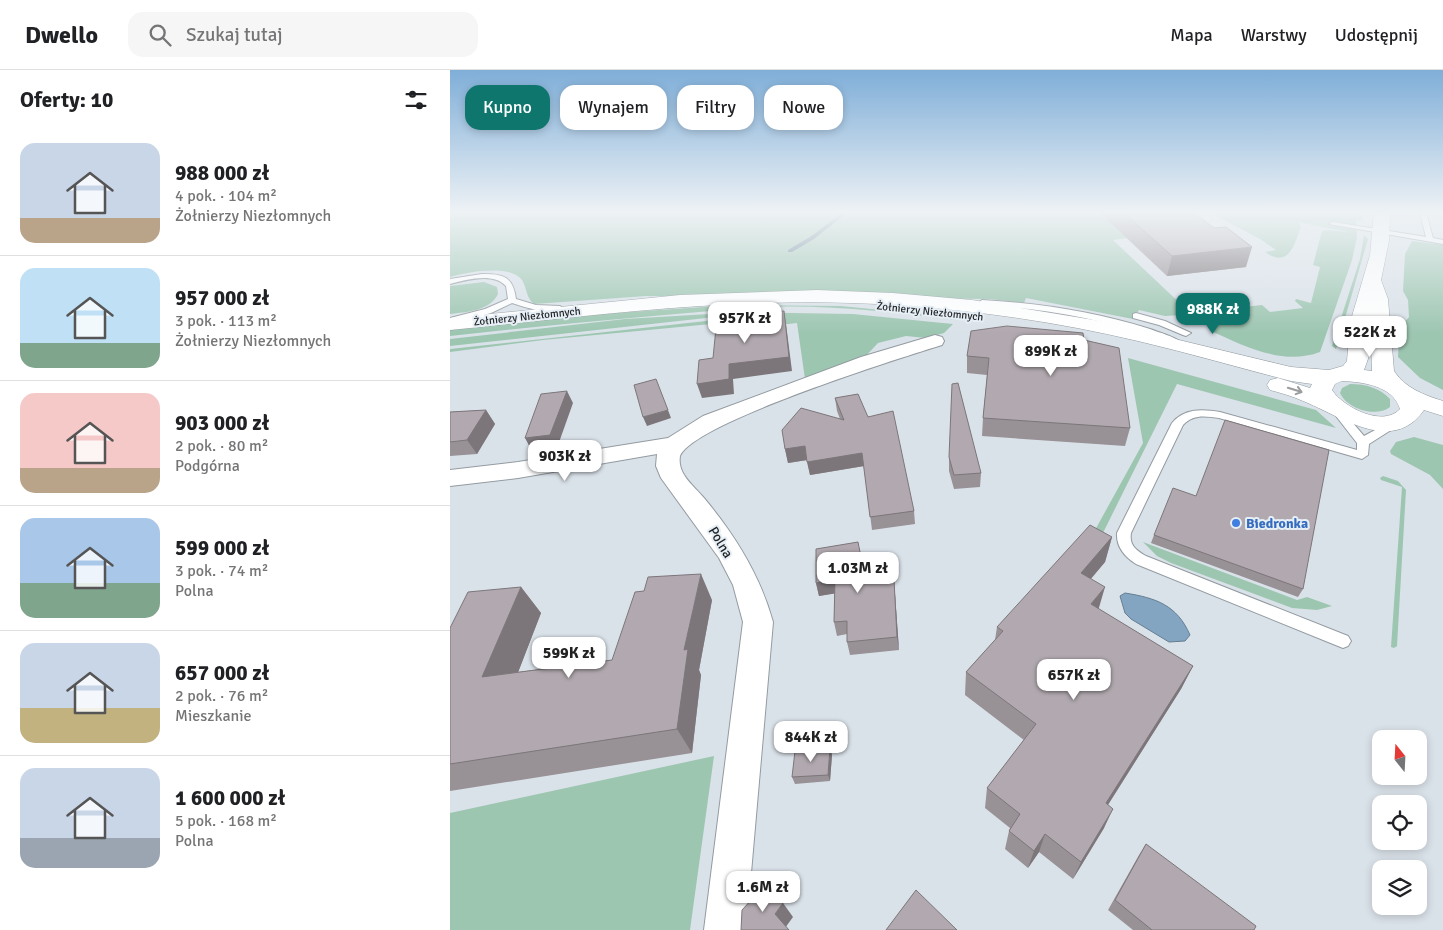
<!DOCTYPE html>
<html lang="pl">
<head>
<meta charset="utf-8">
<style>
  :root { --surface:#fff; --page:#f6f6f6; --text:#202124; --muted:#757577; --line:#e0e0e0; --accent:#0f766e }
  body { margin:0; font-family:Signika,sans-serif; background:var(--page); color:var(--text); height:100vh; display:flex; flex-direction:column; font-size:19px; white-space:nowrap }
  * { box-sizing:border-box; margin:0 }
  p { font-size:16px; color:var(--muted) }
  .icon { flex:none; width:28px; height:28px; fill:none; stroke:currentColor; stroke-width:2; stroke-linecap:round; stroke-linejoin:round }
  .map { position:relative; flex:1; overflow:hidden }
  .side { display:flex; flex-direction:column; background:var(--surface); width:450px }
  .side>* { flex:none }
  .guide { position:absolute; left:15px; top:15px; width:475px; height:45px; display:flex; gap:10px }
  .needle { width:32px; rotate:342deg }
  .controls { position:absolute; left:922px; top:660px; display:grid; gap:10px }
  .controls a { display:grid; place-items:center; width:55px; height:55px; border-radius:10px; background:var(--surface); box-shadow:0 2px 8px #0003; font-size:25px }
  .price { position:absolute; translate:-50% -42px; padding:0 11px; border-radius:10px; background:#fff; color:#222; font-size:16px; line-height:32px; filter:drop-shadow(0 1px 2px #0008) }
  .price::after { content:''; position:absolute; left:50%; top:30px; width:15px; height:11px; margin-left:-8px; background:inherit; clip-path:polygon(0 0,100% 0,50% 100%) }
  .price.selected { background:var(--accent); color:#fff }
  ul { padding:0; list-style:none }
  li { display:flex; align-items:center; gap:15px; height:125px; padding:0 20px }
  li+li { border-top:1px solid var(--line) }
  li span { display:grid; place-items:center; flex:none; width:140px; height:100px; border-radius:15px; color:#555 }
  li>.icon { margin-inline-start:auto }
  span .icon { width:60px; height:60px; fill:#fffc; stroke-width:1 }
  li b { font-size:21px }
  h2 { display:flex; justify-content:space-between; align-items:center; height:60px; padding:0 20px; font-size:21px }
  .chip { padding:0 18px; border-radius:15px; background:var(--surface); box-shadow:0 2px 8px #0003; font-size:18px; line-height:45px }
  .chip.selected { background:var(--accent); color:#fff }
  header { display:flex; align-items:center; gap:30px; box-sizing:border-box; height:70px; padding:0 25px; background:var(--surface); border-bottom:1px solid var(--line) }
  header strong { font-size:24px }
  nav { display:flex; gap:28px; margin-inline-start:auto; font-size:18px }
  .search { width:350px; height:45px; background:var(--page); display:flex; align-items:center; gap:12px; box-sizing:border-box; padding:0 18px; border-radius:15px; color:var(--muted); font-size:19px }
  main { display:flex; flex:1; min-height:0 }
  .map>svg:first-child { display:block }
</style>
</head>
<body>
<header>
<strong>Dwello</strong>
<div class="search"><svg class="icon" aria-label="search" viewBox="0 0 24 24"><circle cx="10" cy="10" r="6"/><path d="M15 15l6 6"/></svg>Szukaj tutaj</div>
<nav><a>Mapa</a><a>Warstwy</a><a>Udostępnij</a></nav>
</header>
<main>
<section class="side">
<h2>Oferty: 10<svg class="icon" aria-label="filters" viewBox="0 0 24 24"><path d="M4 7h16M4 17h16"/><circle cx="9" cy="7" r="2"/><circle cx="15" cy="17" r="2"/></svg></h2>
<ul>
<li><span style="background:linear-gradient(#c9d6e8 75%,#b9a48a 0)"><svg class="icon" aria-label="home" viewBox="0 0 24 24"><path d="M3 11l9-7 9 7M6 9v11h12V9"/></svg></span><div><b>988 000 zł</b><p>4 pok. · 104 m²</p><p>Żołnierzy Niezłomnych</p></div></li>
<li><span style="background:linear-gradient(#bfe0f5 75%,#7fa58c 0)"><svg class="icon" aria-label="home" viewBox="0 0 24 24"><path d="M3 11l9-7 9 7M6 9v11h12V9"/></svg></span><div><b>957 000 zł</b><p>3 pok. · 113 m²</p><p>Żołnierzy Niezłomnych</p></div></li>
<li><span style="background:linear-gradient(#f6c9c9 75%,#b9a48a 0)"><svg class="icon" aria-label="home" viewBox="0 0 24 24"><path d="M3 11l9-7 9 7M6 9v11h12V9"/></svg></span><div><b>903 000 zł</b><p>2 pok. · 80 m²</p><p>Podgórna</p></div></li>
<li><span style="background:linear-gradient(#a9c7e8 65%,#7fa58c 0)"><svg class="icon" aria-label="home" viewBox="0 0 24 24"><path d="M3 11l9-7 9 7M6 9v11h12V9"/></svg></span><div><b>599 000 zł</b><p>3 pok. · 74 m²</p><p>Polna</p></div></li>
<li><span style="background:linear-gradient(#c9d6e8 65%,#c2b280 0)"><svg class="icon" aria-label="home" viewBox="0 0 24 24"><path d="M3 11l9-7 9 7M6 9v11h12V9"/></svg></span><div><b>657 000 zł</b><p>2 pok. · 76 m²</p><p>Mieszkanie</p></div></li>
<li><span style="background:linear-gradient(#c9d6e8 70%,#9aa5b1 0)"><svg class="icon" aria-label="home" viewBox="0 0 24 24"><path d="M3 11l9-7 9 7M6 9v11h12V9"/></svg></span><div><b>1 600 000 zł</b><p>5 pok. · 168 m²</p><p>Polna</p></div></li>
</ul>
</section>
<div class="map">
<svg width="993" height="860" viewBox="0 0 993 860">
  <rect width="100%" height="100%" fill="#dae2e9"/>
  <path fill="#9dc6b1" d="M0,143H650L677,168L663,170L735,238L732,245L715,246L689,240L683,249L576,228L574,233L540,229L196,226L84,234C76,228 77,218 72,210C60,194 17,202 0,207Z
    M761,143H913L912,150L906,151L907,167L902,190L870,282C833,296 794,276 761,261V253L767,240L812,235L820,242L853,238L845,231L846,229L861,233L870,197L863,195L872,161L879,160L903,163L848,152L851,157C844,175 839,199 815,182L826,180L810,169Z
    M914,165L918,169L886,279L882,276L910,189Z
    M962,171L993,175V320L970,308L948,287C949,273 949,257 959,247L958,230L953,221L955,184Z
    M34,212L47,217L48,224C40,241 16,242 0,244V216Z
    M283,235L391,236L512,248L508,250C439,242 367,233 297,238C198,246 99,255 0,266V260L135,245Z
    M288,242L403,244L503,254L494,263L476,268L456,266L428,273L413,289L355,309L347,253L294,259L293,251L93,270L0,282V279L256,251Z
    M276,243L256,248L0,276V269L175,249Z
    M678,288L866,340L886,358L727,314L642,485L634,480L693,373Z
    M900,314C916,314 930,318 940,329V337C926,348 897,339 890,323L892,318Z
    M964,367L993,375V419L980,405L941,384L940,381L946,372Z
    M933,406L948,411L956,420L947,576L944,578L941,577L952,417L931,410L930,408Z
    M693,472L847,530L857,527L882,536L867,540L842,538L721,493L707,486Z
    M264,686L240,860H0V743Z"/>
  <path fill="#83a5c1" stroke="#657e92" d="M675,523C706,528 727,535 740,565L735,571L719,572L681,549L675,543L670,526Z"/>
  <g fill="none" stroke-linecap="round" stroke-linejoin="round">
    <path fill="#657e92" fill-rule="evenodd" d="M392,143H397L364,169L342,182H338V180L360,167Z"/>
    <g stroke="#939ba1" stroke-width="2">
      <path id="service" d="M970,143H976L983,168L993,170V174L879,154L883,152L976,167Z
        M32,204C53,204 63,206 66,229L86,235L110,236L114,239C103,247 75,237 62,233L41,243L0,254V248L35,239L58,229L56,216C43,202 16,210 0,214V209Z
        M532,230C589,233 646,242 700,259C710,263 724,266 732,273L730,275H724C677,256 629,245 579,239C562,237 545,238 529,235L528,233Z
        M686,243L715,251L741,263L736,266L733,265L709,255L683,248V244Z
        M887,338L891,339L914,366L942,351H950L952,353L919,374L918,385L912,389L769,348C755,346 743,344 733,355L681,463C679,475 686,480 696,486L898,566L901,571L898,576L893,578L888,576L686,494C675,487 666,477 667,463L722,353C734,338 753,339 770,342L907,380V373L882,341Z"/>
    </g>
    <g stroke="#939ba1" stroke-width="2">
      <path id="minor" d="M485,265L492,267L494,271L492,275C450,288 243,353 230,386C227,404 243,415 254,428C285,465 310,505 323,552L296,860H254L293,552L283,515L269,488L211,408L206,396L207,384L68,408L0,416V400L68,392L218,368L253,346L411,287Z"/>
    </g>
    <g stroke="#939ba1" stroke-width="1">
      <path id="tertiary" d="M924,143H940L939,171L931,210L938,229L944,301C955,318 974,325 993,331V346L974,340C942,386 889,345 853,331C842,326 831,323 820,320L817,315L820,310L828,308L860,318L862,314L841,311C790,298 739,283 688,271C608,252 525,240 443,235C295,225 147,245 0,260V248L230,225L367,220L443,223L522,230L650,251L841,297L879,300L893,296L897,291L900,253L920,185ZM920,251L922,301L914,300L919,286ZM892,311C914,312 943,316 950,339C933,358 893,337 882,320L885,314Z"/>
    </g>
    <use href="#service" fill="#fff" fill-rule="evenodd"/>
    <use href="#minor" fill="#fff" fill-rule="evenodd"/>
    <use href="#tertiary" fill="#fff" fill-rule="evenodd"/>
  </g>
  <path fill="#989196" d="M650,143H744L796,197L717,206Z
    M634,270L680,358L675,376L532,366L533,348L537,305L517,303V286Z
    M385,328L418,347L464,441L465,454L422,460L414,396L360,405L357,390L338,393L335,379L390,349L387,341Z
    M36,340L45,354L27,384L0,386V342Z
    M499,387L531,403L530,417L504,419L499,401Z
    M746,426L853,519L848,527L701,473L704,465Z
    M662,467L655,492L641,509L648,539L743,596L731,619L658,735L654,758L623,809L589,782L578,798L555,779L559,761L560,758L535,738L537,718L574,670L515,625L516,602L545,570L547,557Z
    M416,512L445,524L449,580L400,585L397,572V564L387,566L384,552L385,523L369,526L366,513Z
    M71,517L91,543L68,602L162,590L262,530L249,600L251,605L242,683L0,721V558Z
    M380,678L382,685L380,711L345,714L342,707Z
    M696,774L804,860H683L658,840L689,785Z"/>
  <path fill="#7c767a" d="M802,177L796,197L717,206L722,186Z
    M334,241L336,254L342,301L283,309L284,324L252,328L247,314L279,294Z
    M117,321L123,333L107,378L82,381L75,368Z
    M36,340L45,354L27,384L17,370Z
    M218,340L221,348L197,356L193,347Z
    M355,376L357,390L338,393L335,379Z
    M412,383L414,396L360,405L357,392Z
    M662,467L655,492L625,527L631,503Z
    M251,504L262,530L249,600L251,605L242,683L227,659L234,580Z
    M385,509L388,523L369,526L366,513Z
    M444,510L449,580L447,567Z
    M71,517L91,543L57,631L32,607Z
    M655,517L648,541L641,534Z
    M743,596L731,619L647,752L656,733Z
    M380,678L382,685L380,711L378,705Z
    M663,739L654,758L623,809L631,792Z
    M595,764L589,782L578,798L584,781Z
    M333,833L343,847L335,858L325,844Z"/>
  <path fill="#b1a9af" stroke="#7c767a" d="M674,143H744L764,158L776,157L802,177L722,186Z
    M334,241L339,287L279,294V309L247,314L249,290L263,288L267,248Z
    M557,256L633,263L634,270L669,278L680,358L533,348L539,288L517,286L521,261Z
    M206,309L218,340L193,347L184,315Z
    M508,313L531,403L504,405L499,387L502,314Z
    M117,321L100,365L75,368L91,324Z
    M408,324L418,347L443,341L464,441L420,447L412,383L357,392L355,376L335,379L332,360L351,338L394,350L385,328Z
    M36,340L17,370L0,372V342Z
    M775,350L879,380L853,519L704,465L723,418L746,426Z
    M640,455L662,467L631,503L655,517L641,534L743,596L656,733L663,739L631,792L595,764L584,781L559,761L570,744L537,718L586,654L516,602L553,561L547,557Z
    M408,472L416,512L444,510L447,567L397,572V551L384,552L385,509L366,513V479Z
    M251,504L234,580L238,579L227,659L0,694V558L18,522L71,517L32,607L162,590L185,522L194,521L198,507Z
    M380,678L378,705L342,707L345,681Z
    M696,774L806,856L804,860H702L665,830Z
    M315,815L333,833L325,844L339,860H291L292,840Z
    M466,820L507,860H436Z"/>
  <defs><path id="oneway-shaft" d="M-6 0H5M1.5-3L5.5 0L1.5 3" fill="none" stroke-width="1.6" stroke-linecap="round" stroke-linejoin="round" transform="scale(1.25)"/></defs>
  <use stroke="#9a9c9d" href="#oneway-shaft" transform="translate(845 320) rotate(17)"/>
  <linearGradient id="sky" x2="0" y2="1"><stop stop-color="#7faed8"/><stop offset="0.54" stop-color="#eef2f5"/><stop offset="1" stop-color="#eef2f5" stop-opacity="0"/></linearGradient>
  <rect width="993" height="263" fill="url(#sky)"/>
  <circle fill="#3f7fe0" stroke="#e7eff6" stroke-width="2" cx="786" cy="453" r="5"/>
  <g text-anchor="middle" stroke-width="4" stroke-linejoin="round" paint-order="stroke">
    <g font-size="11" fill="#1f2225" stroke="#e7eff6">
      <text transform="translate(480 241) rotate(6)" y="4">Żołnierzy Niezłomnych</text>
      <text transform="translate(77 246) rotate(-6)" y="4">Żołnierzy Niezłomnych</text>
    </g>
    <g font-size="14" font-weight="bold" fill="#366cbe" stroke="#e7eff6" text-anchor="start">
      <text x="796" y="458">Biedronka</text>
    </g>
    <g font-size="14" fill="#1f2225" stroke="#e7eff6">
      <text transform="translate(271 472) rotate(59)" y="5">Polna</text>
    </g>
  </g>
</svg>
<div class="controls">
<a><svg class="needle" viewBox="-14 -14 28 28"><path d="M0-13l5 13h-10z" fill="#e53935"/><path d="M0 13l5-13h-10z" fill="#757577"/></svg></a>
<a><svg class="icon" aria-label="locate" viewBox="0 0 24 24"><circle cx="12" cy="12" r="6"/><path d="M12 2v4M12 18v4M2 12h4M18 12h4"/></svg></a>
<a><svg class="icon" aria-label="layers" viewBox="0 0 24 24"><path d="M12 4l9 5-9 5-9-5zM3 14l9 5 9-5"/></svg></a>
</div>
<b class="price selected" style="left:763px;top:265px">988K zł</b>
<b class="price" style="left:295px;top:274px">957K zł</b>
<b class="price" style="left:920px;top:288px">522K zł</b>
<b class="price" style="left:601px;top:307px">899K zł</b>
<b class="price" style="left:115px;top:412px">903K zł</b>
<b class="price" style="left:408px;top:524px">1.03M zł</b>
<b class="price" style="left:119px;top:609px">599K zł</b>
<b class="price" style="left:624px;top:631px">657K zł</b>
<b class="price" style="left:361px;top:693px">844K zł</b>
<b class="price" style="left:313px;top:843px">1.6M zł</b>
<div class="guide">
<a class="chip selected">Kupno</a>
<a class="chip">Wynajem</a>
<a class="chip">Filtry</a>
<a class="chip">Nowe</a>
</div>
</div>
</main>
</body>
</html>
